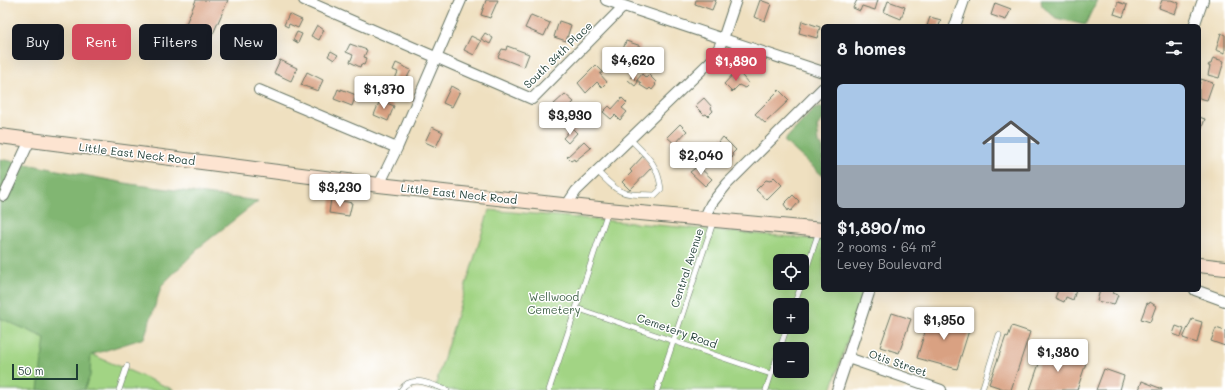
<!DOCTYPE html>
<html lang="en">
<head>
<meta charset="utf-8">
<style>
  :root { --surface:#171b24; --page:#242831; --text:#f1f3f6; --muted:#9ea1a6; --line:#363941; --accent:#d1495b }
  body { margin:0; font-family:Mali,sans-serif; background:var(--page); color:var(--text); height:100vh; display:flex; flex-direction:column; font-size:15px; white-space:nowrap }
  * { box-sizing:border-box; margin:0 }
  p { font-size:13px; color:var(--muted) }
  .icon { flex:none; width:22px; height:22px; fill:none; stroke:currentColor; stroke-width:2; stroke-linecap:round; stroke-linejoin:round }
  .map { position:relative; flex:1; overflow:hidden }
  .panel { position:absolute; left:821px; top:24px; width:380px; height:268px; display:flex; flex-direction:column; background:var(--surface); border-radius:6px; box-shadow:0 4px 16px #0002 }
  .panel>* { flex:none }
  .banner { position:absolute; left:12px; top:24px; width:380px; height:36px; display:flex; gap:8px }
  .fabs { position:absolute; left:773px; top:254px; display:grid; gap:8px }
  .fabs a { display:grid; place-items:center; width:36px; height:36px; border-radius:6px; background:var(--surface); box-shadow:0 4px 16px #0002; font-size:20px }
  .scale { position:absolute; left:12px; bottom:10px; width:66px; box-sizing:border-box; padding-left:4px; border:2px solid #1f3d34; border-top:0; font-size:11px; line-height:14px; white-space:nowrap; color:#1f3d34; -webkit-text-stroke:3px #fff; paint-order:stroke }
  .price { position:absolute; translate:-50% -34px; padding:0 9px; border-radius:4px; background:#fff; color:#222; font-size:13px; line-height:26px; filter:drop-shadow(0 1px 2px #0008) }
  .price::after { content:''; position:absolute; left:50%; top:24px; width:12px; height:9px; margin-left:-6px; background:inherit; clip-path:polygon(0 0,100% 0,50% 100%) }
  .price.on { background:var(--accent); color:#fff }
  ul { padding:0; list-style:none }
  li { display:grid; align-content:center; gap:8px; height:212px; padding:0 16px }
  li+li { border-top:1px solid var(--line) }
  li span { display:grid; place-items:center; height:124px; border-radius:6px; color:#555 }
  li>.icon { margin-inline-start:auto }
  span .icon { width:72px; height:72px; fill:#fffc; stroke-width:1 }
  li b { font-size:17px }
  h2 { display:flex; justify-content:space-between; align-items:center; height:48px; padding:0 16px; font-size:17px }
  .tag { padding:0 14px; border-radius:6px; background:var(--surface); box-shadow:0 4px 16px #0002; font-size:14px; line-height:36px }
  .tag.on { background:var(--accent); color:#fff }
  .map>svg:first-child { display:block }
</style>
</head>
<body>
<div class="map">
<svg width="1225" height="390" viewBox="0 0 1225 390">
  <rect width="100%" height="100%" fill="#fff"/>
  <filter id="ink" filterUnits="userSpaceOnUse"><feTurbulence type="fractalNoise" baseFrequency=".025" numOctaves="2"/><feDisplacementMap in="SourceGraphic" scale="8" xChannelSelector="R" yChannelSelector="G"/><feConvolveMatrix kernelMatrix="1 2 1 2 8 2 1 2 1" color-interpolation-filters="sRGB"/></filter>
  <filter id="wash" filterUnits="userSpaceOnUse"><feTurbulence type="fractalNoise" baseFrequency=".012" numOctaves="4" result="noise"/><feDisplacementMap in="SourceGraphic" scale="16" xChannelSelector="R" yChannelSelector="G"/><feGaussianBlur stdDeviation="0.9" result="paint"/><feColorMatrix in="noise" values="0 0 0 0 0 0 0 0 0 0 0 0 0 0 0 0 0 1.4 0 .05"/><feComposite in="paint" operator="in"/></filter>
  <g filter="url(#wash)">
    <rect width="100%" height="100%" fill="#efe0c0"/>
    <path fill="#a2d484" stroke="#60885c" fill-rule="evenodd" d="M489,210L823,240V290H864L831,390H434ZM780,261H802V283H780ZM780,305H802V327H780ZM780,349H802V371H780Z
      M0,315L174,390H0Z"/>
    <path fill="#81b672" stroke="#507a53" d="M1041,0H1097L1085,25L1056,18L1042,6Z
      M823,107V120L817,126L819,143L823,148V176L784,141L814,109Z
      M0,159L130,184L258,201L202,245L162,285L144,338L91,355L90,376L84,390H38L45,338L0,318Z"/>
    <g id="blocks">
      <path fill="#d9a182" d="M196,0H228L208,45L182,33Z
        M486,0H498L490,18L481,15Z
        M696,0H716L712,10L695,4Z
        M760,0L771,4L765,21L754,17Z
        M857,0H878L875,10L862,6L860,11L853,8Z
        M1162,0H1171L1179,3L1175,14L1159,8Z
        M888,1L905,7L901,19L884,12Z
        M1118,2L1127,5L1123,17L1114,14Z
        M995,3L1011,9L1006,20L991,15Z
        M289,14L302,20L298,28L289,24L288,27L284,25Z
        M531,15L550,23L544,36L525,28Z
        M930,17L941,20L939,26H927Z
        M559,21L571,25L566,41L554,37Z
        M802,21L820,27L817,38L799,33Z
        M317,25L324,30L319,40L311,36Z
        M297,32L302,34L298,43L293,40Z
        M485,33L493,38L490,44L481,39Z
        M1221,33L1225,35V53L1216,50Z
        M471,36L481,41L474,55L464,50Z
        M626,41L641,46L637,58L622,52Z
        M350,44L367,50L364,57L367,58L364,65L361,64L360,67L350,62L353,55L346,52Z
        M507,46L529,54L524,67L498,57L502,49L506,50Z
        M331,51L338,55L334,60L328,56Z
        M1213,58L1224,61L1219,78L1208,75L1210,66H1208L1209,64H1211Z
        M280,60L297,68L291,81L274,73Z
        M396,63L411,70L401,89L392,85L398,72L393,70Z
        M596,65L603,72L600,74L607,82L602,87L597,82L586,93L578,83Z
        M737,70L749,84L745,88L739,85L732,92L724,84Z
        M307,72L323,80L318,91L301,85Z
        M642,74L646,78L649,75L656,82L655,84L656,85L652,90L650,88L648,90L640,85L641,83L637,80Z
        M632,76L638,82L635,86L628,80Z
        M1201,79L1213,83L1207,100L1199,98V86Z
        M451,86L460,91L452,107L443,103Z
        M338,89L341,91V89L356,95L352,106L334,99Z
        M779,90L789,100L765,123L755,114Z
        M565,94L574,102L562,114L553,105Z
        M622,98L627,103L622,108L627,112L620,120L615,115L611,119L603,112L609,106L612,109Z
        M704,98L712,107L711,108L713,111L708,116L706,114L704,115L695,106Z
        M380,100L394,106L388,121L374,115Z
        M1199,117L1205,119L1199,135Z
        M680,124L687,131L675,144L667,137Z
        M432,127L443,132L436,147L425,142Z
        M572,128L577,133L568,143L563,138Z
        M723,137L736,150L732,154L733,156L732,158L730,156L722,164L714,155L723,146L719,142Z
        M584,141L591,148L575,161L574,159L571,161L567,157Z
        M643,156L653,166L630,190L622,182L632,172L630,170Z
        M698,166L712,179L705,186L690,172Z
        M774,177L782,185L767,200L756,190L766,180L770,181Z
        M793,195L799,201L798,203L791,211L789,209L788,211L784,204Z
        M331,199L352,203L349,216L329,213Z
        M1058,290H1076L1073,300L1066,297L1064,302L1055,298Z
        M1100,290H1114L1113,293L1118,295L1114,305L1097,301Z
        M1150,302L1156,306L1150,322L1141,319L1147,303L1149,304Z
        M931,312L971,324L957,369L917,358Z
        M892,313L911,319L899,353L880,347Z
        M1192,319L1202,322L1197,343L1183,338Z
        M1012,326L1030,332L1011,390H1007L989,384L1006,336L1008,337Z
        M1176,326L1184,329L1181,337L1173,334Z
        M1216,328L1225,331V346L1211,341Z
        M1044,349L1086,363L1077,390H1030Z
        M1104,369L1124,376L1120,390H1096Z
        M1142,381L1162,389V390H1139Z"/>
    </g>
  </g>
  <g filter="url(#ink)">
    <use href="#blocks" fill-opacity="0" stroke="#687665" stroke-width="1"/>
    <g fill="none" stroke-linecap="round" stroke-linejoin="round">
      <g stroke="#687665" stroke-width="6">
        <path id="service" d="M597,171C622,196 620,194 655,195L661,189C658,164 647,156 630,139
          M802,282L819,231
          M794,305L802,283
          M576,308L771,374
          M119,390L127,366
          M401,390C411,373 432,385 447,390
          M549,390L608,211
          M657,390L714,220
          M766,390L787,327
          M982,390L999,335"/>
      </g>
      <g stroke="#687665" stroke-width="12">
        <path id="minor" d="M304,0L532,99L624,6
          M606,0L823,72
          M955,26L964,0
          M1194,26L1203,0
          M259,90L397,148
          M379,185L397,148L461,0
          M4,196L30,140
          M566,206L576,191L714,58L723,39L736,0
          M704,219L711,204L727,184L823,88
          M1195,290L1225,301
          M848,358L941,390
          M837,390L870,290"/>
      </g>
      <g stroke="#687665" stroke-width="16">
        <path id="secondary" d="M0,136L379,185L608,210L823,230
          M1199,265L1225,268"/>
      </g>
      <use href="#service" stroke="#fff" stroke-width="5"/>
      <use href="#minor" stroke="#fff" stroke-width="10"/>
      <use href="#secondary" stroke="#fde4d1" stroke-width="14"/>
    </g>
  </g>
  <g text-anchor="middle" stroke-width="3" stroke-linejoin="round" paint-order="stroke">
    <g font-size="11" fill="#1f3d34" stroke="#fff">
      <text transform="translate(558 55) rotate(-44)" y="4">South 34th Place</text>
      <text transform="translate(137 154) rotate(7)" y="4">Little East Neck Road</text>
      <text transform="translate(459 194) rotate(6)" y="4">Little East Neck Road</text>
      <text transform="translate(687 268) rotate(-72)" y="4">Central Avenue</text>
      <text transform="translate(677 331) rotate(19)" y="4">Cemetery Road</text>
      <text transform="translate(898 363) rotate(19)" y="4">Otis Street</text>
    </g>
    <g font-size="11" fill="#406348" stroke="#fff">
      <text x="554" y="301">Wellwood<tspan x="554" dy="13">Cemetery</tspan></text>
    </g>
  </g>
</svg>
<div class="fabs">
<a><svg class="icon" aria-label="locate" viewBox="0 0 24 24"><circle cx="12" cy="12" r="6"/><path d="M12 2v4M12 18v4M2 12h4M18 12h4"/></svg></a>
<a>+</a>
<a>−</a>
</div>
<div class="scale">50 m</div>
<b class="price" style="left:633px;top:81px">$4,620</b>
<b class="price on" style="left:736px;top:82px">$1,890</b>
<b class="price" style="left:384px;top:110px">$1,370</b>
<b class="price" style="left:570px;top:136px">$3,930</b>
<b class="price" style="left:701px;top:176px">$2,040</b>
<b class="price" style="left:340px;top:208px">$3,230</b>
<b class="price" style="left:944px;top:341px">$1,950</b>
<b class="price" style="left:1058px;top:373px">$1,380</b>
<div class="banner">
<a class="tag">Buy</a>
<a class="tag on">Rent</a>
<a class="tag">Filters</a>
<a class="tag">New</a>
</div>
<section class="panel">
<h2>8 homes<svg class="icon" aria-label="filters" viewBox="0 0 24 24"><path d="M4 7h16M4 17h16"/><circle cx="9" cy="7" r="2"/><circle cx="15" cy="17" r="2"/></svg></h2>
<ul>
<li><span style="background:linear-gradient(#a9c7e8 65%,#9aa5b1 0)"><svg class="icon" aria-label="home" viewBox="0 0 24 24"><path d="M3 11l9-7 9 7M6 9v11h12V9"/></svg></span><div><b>$1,890/mo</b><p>2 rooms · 64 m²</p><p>Levey Boulevard</p></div></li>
</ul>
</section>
</div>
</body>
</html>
